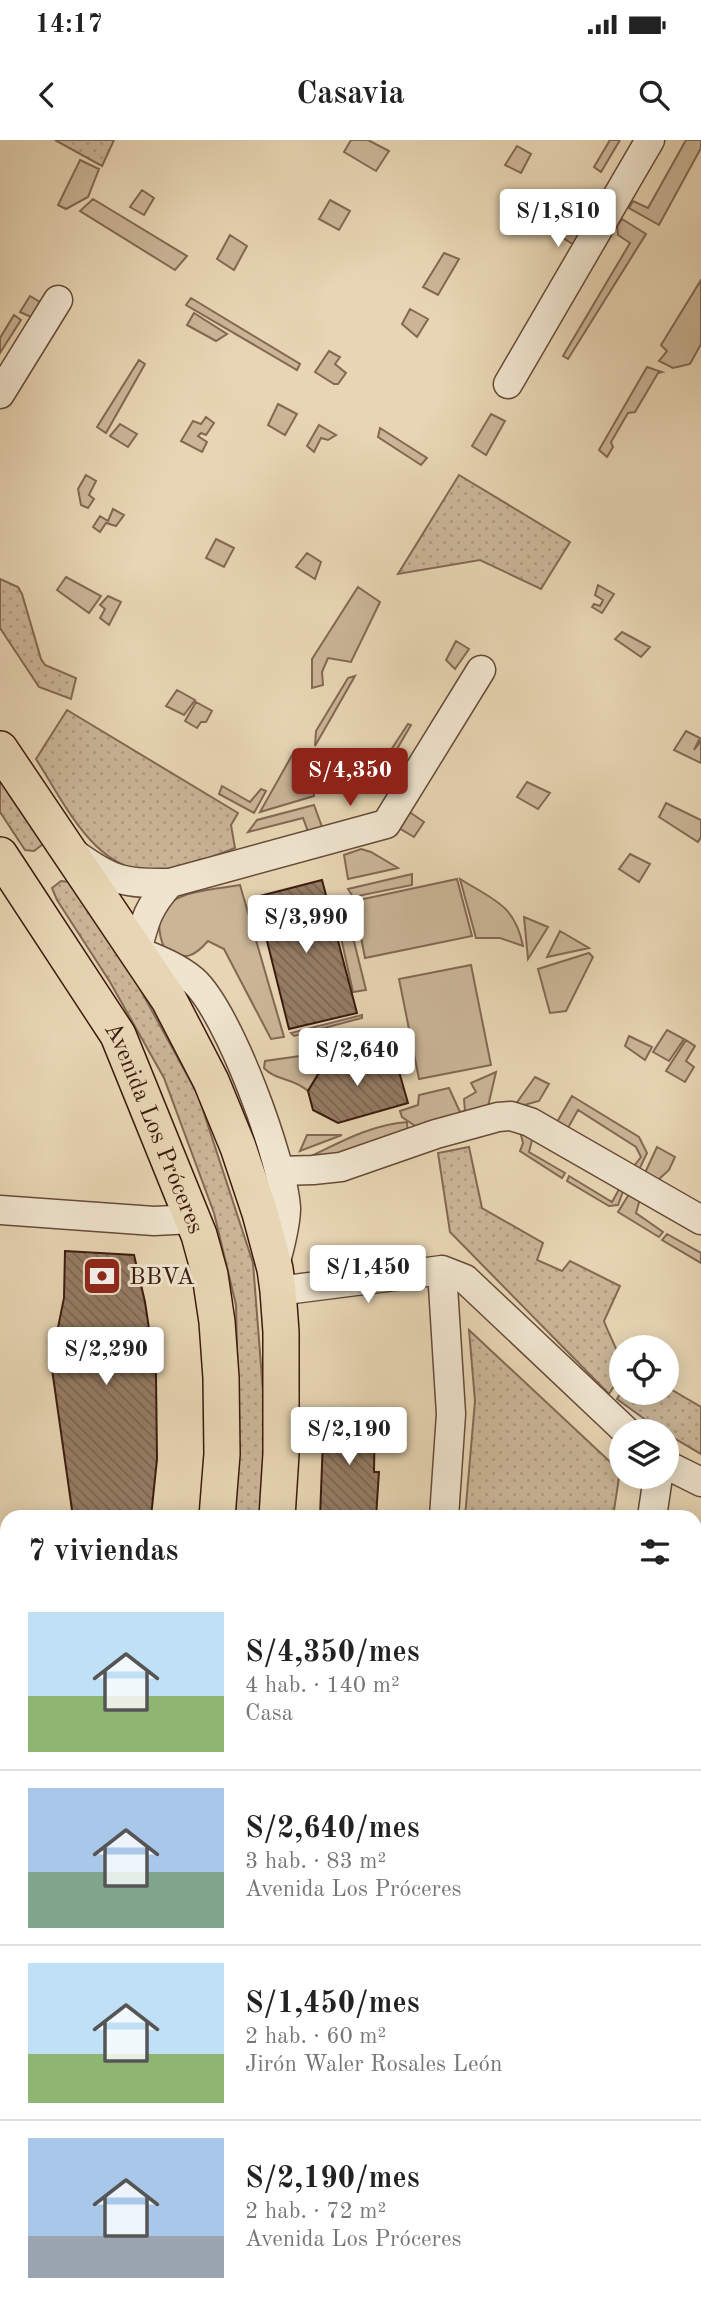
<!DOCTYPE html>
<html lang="es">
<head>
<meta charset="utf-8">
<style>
  :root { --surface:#fff; --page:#f2f2f2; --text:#222; --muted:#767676; --line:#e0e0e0; --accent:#8f2418 }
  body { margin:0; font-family:"Old Standard TT",serif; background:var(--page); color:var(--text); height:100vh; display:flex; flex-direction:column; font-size:26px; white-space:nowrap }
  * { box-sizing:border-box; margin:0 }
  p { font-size:23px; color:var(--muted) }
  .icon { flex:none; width:38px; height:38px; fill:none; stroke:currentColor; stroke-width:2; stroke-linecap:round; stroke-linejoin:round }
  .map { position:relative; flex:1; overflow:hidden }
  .side { position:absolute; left:0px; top:1370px; width:702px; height:800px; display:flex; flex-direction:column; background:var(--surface); border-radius:21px 21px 0 0; box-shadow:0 4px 18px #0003 }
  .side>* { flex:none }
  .fabs { position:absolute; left:609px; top:1195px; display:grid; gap:14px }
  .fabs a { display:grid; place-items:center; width:70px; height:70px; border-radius:50%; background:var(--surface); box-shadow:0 4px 18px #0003; font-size:35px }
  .price { position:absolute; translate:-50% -60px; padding:0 16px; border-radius:7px; background:#fff; color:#222; font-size:23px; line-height:46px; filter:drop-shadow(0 2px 4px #0008) }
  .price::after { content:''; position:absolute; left:50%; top:42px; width:21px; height:16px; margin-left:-10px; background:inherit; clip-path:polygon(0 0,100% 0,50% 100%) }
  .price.selected { background:var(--accent); color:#fff }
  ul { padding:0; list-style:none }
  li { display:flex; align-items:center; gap:21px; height:175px; padding:0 28px }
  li+li { border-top:2px solid var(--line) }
  li span { display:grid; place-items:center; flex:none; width:196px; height:140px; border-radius:0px; color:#555 }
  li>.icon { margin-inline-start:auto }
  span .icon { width:84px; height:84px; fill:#fffc; stroke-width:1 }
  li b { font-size:30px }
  h2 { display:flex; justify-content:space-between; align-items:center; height:84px; padding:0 28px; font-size:30px }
  .status { display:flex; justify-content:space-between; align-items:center; height:49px; padding:0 35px; background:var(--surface); direction:ltr }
  .status svg { height:19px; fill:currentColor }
  header { display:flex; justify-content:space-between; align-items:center; height:91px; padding:0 28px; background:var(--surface); font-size:32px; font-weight:600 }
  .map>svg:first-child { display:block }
</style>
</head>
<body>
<div class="status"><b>14:17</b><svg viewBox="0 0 49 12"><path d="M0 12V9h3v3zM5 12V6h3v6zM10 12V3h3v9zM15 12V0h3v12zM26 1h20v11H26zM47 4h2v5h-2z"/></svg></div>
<header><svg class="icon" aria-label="back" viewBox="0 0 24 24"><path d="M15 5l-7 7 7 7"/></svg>Casavia<svg class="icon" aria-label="search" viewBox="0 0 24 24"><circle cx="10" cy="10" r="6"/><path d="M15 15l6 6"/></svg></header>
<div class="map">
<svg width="701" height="2169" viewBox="0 0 701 2169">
  <defs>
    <pattern id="grass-dots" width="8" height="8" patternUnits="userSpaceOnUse" patternTransform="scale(1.75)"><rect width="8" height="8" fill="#cab597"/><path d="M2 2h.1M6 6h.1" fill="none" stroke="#ae9b81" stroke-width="1.8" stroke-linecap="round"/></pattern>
    <pattern id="building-back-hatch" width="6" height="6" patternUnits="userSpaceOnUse" patternTransform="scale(1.75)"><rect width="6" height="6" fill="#957c64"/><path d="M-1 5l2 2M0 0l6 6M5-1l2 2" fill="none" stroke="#7b6551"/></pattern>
  </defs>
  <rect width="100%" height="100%" fill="#e7d5b3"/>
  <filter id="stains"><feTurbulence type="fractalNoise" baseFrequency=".00286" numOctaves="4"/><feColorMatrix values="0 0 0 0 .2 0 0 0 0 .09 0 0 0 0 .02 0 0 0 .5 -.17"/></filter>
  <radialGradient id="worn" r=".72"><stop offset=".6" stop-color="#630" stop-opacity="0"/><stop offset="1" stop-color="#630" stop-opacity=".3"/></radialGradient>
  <path fill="url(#grass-dots)" stroke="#836853" stroke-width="2" d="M55,0H114L102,26Z
    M459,335L570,402L541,449L480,420L398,434Z
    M0,439L18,447L22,454L41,519L45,525L76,538L71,559L39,547L0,488Z
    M67,570L238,673L231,685L235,708C214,716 184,728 162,731C97,738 66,665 36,619Z
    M0,631L43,704L34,711L25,710L0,672Z
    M61,741L70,742L110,794L198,955L253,1123L267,1303L259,1377H235L239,1291L236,1165L214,1073L164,938L110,842L57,760L52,748Z
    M469,1007L482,1068L543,1103L537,1120L562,1131L570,1121L620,1146L604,1181C609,1196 625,1221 621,1235C619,1241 612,1248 609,1254L450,1092L438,1013Z
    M469,1190L620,1331L613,1377H465L475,1261Z
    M667,1247L701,1267V1314L667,1294V1292L654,1286L617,1259L621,1252L667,1253Z"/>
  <path fill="#cab597" stroke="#836853" stroke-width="2" d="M351,0H368L389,11L376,31L344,12Z
    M610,0H620L601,32L594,27Z
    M686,0H701V8L659,85L629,68L633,61L648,68Z
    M517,6L531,14L521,33L505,25Z
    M80,20L99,29L88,57L66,69L58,65Z
    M142,50L154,58L144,75L130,67Z
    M592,58L605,64L578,103H571L563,98L573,79L580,80Z
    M93,59L187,116L175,130L80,71Z
    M330,60L350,71L339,90L319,79Z
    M622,79L646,94L568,219L563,216L630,103L618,95L617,86Z
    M230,95L247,106L234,130L217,119Z
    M444,113L459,119L438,155L423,147Z
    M701,140V204L690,224L673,228L659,221L667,211L661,205Z
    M30,156L45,165L42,182L20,172Z
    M191,158L300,224L297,230L186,165Z
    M410,169L428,179L417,197L402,184Z
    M194,173L227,194L216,201L187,185Z
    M14,175L21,180L0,213V198Z
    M329,211L340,217L335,224L346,233L338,244H334L315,232Z
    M139,220L145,224L106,293L97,287Z
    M647,227L662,232L658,233L635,272L628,273L611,302L613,307L607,317L599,310Z
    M278,264L297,274L285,295L268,285Z
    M491,274L505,281L486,315L472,306Z
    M206,277L214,283L206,295L201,293L198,296L207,302L202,312L181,301L193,281L201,284Z
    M120,284L137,294L128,307L110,296Z
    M319,285L336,295L328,300L321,298L314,312L307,306Z
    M380,288L427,318L421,325L378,297Z
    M86,335L96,341L89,355L94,359L88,368L81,365L78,349Z
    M113,369L124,375L116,386L106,383L100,392L93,387L100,376L108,381Z
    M216,399L234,408L224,427L206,418Z
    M307,413L321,422L315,439L296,427Z
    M66,437L101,456L89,473L57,450Z
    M598,445L614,454L602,473L592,467L594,464L600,466L603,460L595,455Z
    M358,447L380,462L351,522L328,518L322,532L323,545L312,548V519Z
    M108,456L121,462L109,485L100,478L105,469L100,465Z
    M622,492L650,507L641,517L615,499Z
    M456,501L469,509L455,529L446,520Z
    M355,536L315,606L316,591L348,538Z
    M177,550L195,560L184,575L166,566Z
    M196,562L212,571L206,582H201L197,588L185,581Z
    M408,584L411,585L390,621L385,619Z
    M686,591L700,598L694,610L701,601V623L674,610Z
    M295,610L308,613L314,656L260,672Z
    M527,642L550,653L538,669L517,657Z
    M222,646L250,662L261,649L266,651L254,673L219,654Z
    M666,663L701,680V697L698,702L659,677Z
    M314,665L325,695L310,697L303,678L248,692L257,680Z
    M411,673L424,682L414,697L399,688L405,675Z
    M361,709L371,712L398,728L348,739L344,715Z
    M630,714L650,724L639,742L619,729Z
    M412,734V745L353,757L348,749Z
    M457,739L472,796L365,818L354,761Z
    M460,739C494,760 515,765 523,806L500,798H476Z
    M240,745L284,897L271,899L224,809L208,801C193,818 186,820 165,810C140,751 200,752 240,745Z
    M347,773L366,850L353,852L336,775Z
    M524,777L548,787L528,819Z
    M560,791L589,808L547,817Z
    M589,813L593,817L566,871L550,873L538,829Z
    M471,825L491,925L419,939L399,839Z
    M362,875V878L294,896L291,893Z
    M667,890L684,899L669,921L653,912Z
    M629,896L652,907L645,920L625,906Z
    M686,900L695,906L686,921L694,927L685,942L666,931Z
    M321,913L324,924L308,951C292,937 276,941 264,928L265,921Z
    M496,932L486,975L424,992L402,977L400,971L418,965L419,955L449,948L460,972L465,971L464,959L476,952L471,943Z
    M535,937L549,944L539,961L513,968Z
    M572,956L639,997L647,1013L639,1030L634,1026L641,1017L636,1007L578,970L568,988L557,982Z
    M407,982L408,996L323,1017L305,1019C339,1003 369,985 407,982Z
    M520,991L534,992L529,1012L565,1033L562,1038L520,1011L523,1003Z
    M307,995H342L300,1011Z
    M657,1007L675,1017L669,1030L658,1040L644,1035Z
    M569,1036L612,1062L622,1044L625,1046L618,1065L609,1066L567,1041Z
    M631,1051L640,1059L636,1073L663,1092L659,1097L618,1072Z
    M667,1094L701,1113V1123L662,1100Z"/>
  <path fill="url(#building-back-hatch)" stroke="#3c1b0f" stroke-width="2" d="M322,740L357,873L289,889L256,757Z
    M394,914L408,963L338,983L313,970L308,951L327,920L350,915L363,923Z
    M65,1111L134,1115L145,1162L156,1235L157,1319L151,1377H73L51,1222L64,1158Z
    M324,1274L375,1275L374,1332H379L376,1377H320Z"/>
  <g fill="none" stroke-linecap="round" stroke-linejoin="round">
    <g stroke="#674a38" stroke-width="31">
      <path id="minor" d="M508,244L650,0
        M0,254L58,160
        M75,714C112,741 125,744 170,743L386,684L481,530
        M170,743C148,767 145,780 137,811C157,819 178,827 194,841C229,873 283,1020 286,1068C286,1087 279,1108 275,1126
        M279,1031L313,1030L341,1027L436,994L498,977L511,976L530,982L701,1080
        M0,1070L154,1081L193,1079
        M442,1130L451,1274L444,1377
        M278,1151L442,1130L465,1139L627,1292
        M667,1325L701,1342
        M652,1377L658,1337
        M695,1541L701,1544
        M0,1595L7,1597
        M695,1747L701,1751
        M695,1891L701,1880
        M246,2163L257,2169
        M577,2163L587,2169"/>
    </g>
    <g stroke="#3c1b0f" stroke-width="38">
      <g id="major">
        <path d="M0,609L169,860L211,941L238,1007L260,1073L275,1129L278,1151L281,1192V1314L277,1377"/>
        <path id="s1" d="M0,715L118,895L199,1095L210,1135L217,1182L221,1238L222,1314L217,1377"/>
        <path d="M0,1943L7,1928"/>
        <path d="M0,2023L7,2011"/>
      </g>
    </g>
    <use href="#minor" stroke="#efe4ce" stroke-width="28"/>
    <use href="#major" stroke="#e7d5b3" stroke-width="35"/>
  </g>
  <defs>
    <g id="bank-square" transform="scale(2.0125)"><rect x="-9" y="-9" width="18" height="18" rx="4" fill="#8f2418" stroke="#efe4ce"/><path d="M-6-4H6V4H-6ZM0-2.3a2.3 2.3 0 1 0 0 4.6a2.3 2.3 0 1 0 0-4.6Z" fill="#fff"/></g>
  </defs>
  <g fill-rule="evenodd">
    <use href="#bank-square" x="102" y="1136"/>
  </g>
  <g text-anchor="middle" stroke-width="6" stroke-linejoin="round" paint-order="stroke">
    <g font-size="24" fill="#3c1b0f" stroke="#efe4ce">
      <text dy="8" stroke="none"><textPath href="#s1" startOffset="315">Avenida Los Próceres</textPath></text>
    </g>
    <g font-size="24" fill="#3c1b0f" stroke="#efe4ce" text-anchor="start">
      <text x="129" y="1144">BBVA</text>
    </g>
  </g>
  <rect width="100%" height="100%" filter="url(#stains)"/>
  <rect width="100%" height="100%" fill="url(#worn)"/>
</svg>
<div class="fabs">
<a><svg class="icon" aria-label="locate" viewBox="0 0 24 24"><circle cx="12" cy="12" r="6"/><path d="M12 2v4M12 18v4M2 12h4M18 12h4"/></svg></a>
<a><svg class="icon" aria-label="layers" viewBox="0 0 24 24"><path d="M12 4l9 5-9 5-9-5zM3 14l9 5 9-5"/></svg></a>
</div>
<b class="price" style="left:558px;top:109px">S/1,810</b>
<b class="price selected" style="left:350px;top:668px">S/4,350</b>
<b class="price" style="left:306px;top:815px">S/3,990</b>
<b class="price" style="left:357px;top:948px">S/2,640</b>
<b class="price" style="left:368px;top:1165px">S/1,450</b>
<b class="price" style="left:106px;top:1247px">S/2,290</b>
<b class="price" style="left:349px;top:1327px">S/2,190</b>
<section class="side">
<h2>7 viviendas<svg class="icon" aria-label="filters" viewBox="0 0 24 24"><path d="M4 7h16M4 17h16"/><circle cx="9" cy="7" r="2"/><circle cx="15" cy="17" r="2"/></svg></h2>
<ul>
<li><span style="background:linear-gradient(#bfe0f5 60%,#8fb573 0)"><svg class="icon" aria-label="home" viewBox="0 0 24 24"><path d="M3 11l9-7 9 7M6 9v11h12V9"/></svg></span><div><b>S/4,350/mes</b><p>4 hab. · 140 m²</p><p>Casa</p></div></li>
<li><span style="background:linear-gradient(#a9c7e8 60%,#7fa58c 0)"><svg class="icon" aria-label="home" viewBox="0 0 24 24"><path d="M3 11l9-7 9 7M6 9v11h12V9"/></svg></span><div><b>S/2,640/mes</b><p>3 hab. · 83 m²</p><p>Avenida Los Próceres</p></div></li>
<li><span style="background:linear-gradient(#bfe0f5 65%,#8fb573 0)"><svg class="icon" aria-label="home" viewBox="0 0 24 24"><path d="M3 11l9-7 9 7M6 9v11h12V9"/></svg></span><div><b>S/1,450/mes</b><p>2 hab. · 60 m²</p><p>Jirón Waler Rosales León</p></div></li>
<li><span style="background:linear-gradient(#a9c7e8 70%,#9aa5b1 0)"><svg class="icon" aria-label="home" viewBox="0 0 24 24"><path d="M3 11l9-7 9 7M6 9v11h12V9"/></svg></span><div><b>S/2,190/mes</b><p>2 hab. · 72 m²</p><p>Avenida Los Próceres</p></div></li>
</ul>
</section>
</div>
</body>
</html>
